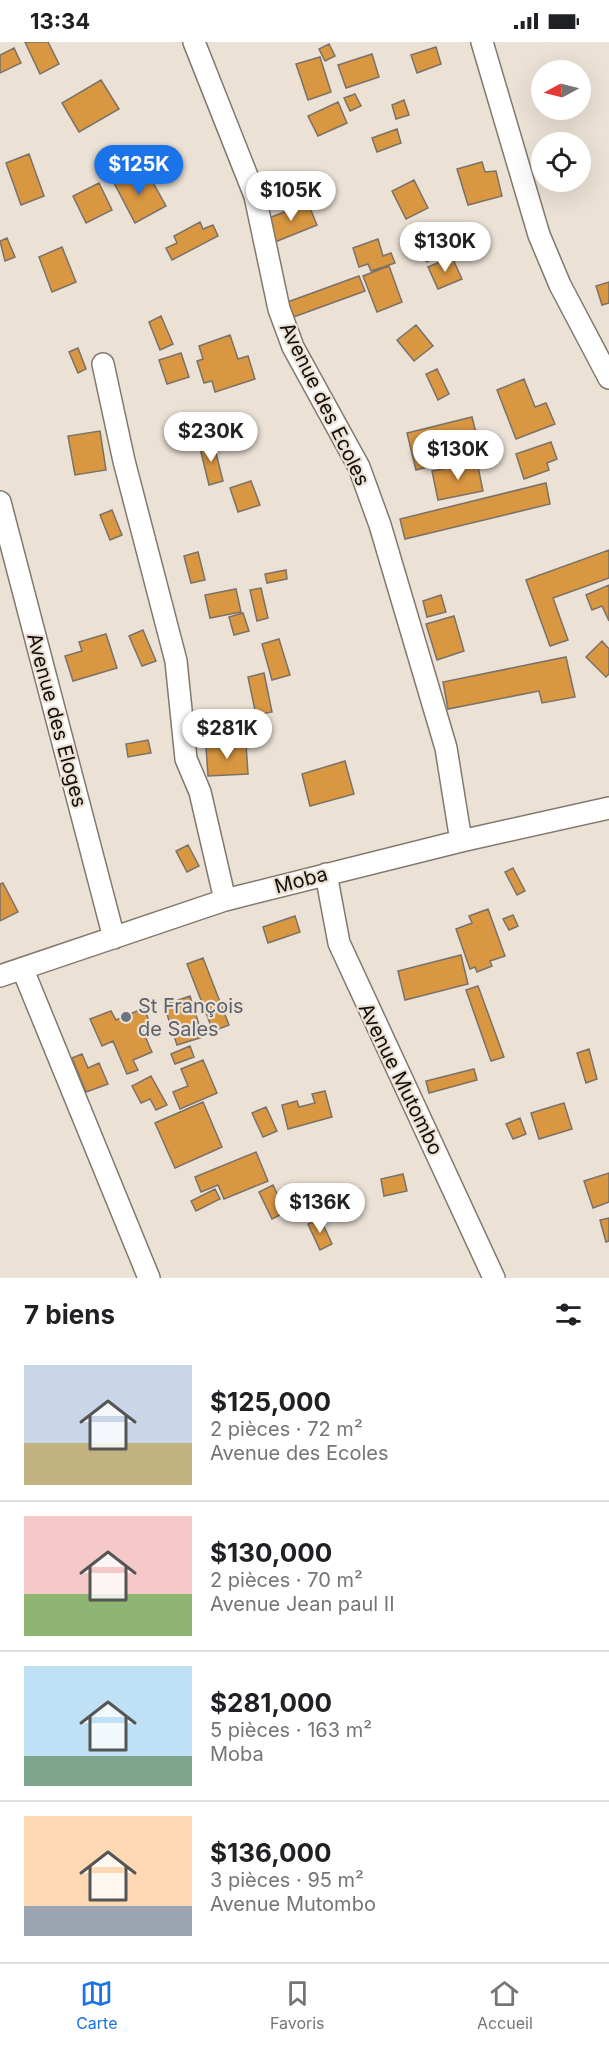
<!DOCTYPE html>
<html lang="fr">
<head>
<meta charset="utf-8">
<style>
  :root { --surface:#fff; --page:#f2f2f2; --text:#202124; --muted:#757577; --line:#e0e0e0; --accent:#1a73e8 }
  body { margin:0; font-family:Inter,sans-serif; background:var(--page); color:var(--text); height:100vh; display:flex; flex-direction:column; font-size:22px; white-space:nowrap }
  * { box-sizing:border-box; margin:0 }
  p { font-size:20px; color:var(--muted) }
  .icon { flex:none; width:33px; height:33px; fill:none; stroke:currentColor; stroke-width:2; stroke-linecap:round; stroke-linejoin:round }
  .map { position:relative; height:1236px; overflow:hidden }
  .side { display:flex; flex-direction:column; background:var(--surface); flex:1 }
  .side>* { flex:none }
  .needle { width:39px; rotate:263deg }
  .buttons { position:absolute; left:531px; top:18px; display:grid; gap:12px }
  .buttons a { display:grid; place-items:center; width:60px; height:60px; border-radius:50%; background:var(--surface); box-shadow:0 6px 24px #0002; font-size:30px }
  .price { position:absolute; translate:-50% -51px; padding:0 14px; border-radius:21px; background:#fff; color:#222; font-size:20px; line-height:39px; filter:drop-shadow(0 2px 3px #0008) }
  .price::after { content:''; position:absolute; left:50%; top:36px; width:18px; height:14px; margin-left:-9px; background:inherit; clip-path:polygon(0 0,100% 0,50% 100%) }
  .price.current { background:var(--accent); color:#fff }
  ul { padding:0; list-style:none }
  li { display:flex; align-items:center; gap:18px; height:150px; padding:0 24px }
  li+li { border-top:2px solid var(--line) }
  li span { display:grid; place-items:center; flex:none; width:168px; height:120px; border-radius:0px; color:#555 }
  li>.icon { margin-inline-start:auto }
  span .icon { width:72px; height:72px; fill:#fffc; stroke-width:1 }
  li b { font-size:26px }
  h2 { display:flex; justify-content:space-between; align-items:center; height:72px; padding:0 24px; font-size:26px }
  .status { display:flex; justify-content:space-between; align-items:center; height:42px; padding:0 30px; background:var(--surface); direction:ltr }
  .status svg { height:16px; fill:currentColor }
  .tabs { display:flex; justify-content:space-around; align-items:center; height:84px; border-top:2px solid var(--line); background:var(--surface); font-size:16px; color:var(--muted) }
  .tabs a { display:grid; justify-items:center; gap:3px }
  .tabs .current { color:var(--accent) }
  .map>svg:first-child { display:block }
</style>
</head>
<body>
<div class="status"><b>13:34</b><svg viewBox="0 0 49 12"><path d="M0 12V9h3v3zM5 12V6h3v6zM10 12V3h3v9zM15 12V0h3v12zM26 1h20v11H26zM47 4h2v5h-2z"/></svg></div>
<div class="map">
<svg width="609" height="1236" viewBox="0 0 609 1236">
  <rect width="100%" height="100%" fill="#ece1d5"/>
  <path fill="#d99742" stroke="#7b7167" stroke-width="1.5" d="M25,0H48L59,22L40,32Z
    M329,2L335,14L325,19L319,7Z
    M436,5L441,22L417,31L411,13Z
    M14,6L21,21L0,31V13Z
    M372,12L379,35L346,46L338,23Z
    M320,15L331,50L308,58L296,22Z
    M101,38L119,67L79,90L62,61Z
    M355,52L361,64L350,69L344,56Z
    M404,58L409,73L396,77L392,63Z
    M338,60L347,81L318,94L308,74Z
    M397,87L401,101L377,110L372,96Z
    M29,112L44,154L21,163L6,121Z
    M482,120L485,130L496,129L502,154L468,163L457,127Z
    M134,127L142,142L151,137L166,164L135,181L113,139Z
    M414,138L428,166L406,177L392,149Z
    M99,141L112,168L86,181L73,154Z
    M308,161L317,183L275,200L266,177Z
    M200,180L203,187L213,183L218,194L172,218L166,206L177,201L174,194Z
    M426,191L439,212L427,220L414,199Z
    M7,196L15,215L5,219L0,199Z
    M378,197L383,214L391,211L395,221L371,229L368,222L359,225L353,206Z
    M62,205L76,240L52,250L39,215Z
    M452,215L462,237L438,247L428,225Z
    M389,224L402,260L377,270L363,234Z
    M359,234L365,249L288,277L282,262Z
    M609,240V261L602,263L596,244Z
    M161,274L173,302L160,308L149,280Z
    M416,283L433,304L414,319L397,298Z
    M230,293L238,317L248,314L255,337L215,350L212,339L204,341L197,319L203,317L199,304Z
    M78,306L86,327L78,331L69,310Z
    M181,311L189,335L167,342L159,318Z
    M437,327L449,352L438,358L426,332Z
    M524,337L535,365L546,361L555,382L516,397L497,348Z
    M472,375L481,411L416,428L407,391Z
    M100,389L106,428L75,433L68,394Z
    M213,399L223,439L209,443L199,402Z
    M551,400L557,417L547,421L549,428L524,437L516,412Z
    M477,420L483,449L438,458L432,429Z
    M251,439L260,463L238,470L230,446Z
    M546,441L550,462L405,497L400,477Z
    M112,468L122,493L110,498L100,473Z
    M609,508V536L553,556L568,598L550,604L526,538Z
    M198,510L205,538L191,541L184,514Z
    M286,528L287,537L267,541L265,532Z
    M609,543V579L602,564L592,568L586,553Z
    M261,546L268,576L257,579L250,548Z
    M236,547L241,570L210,576L205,553Z
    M441,553L446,570L427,575L423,559Z
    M243,571L249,589L234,593L229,575Z
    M454,574L464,609L437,618L426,582Z
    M143,588L156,619L142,624L129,594Z
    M106,592L117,626L73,639L65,614L82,609L79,600Z
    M279,597L290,633L272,638L262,602Z
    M602,599L609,607V632L606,635L586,615Z
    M566,615L575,655L542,661L539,649L448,667L443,640Z
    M264,631L272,670L256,673L248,635Z
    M148,698L151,711L128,715L126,702Z
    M246,702L248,732L208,734L206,705Z
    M345,719L354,752L310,764L302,732Z
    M188,803L199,824L187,830L176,809Z
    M513,826L525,849L517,853L505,830Z
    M3,841L18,870L0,879V842Z
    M488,867L505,914L490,919L492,924L477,930L475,925L470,927L456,887L472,881L469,874Z
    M513,873L518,884L509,888L503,877Z
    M295,874L300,890L268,901L263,885Z
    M461,913L468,942L405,958L398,929Z
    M203,916L229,983L213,989L187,922Z
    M478,944L504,1015L491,1019L466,948Z
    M190,954L203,995L177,1003L164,963Z
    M144,966L150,981L141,985L152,1010L133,1018L138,1028L127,1032L113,999L102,1004L90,977L111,969L116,978Z
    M190,1004L194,1015L175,1022L171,1012Z
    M589,1007L597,1037L586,1041L577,1011Z
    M82,1012L88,1026L99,1021L108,1042L86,1050L72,1016Z
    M203,1018L217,1051L180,1067L173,1050L188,1044L181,1027Z
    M474,1027L477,1038L429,1051L426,1039Z
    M151,1034L167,1063L156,1068L150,1057L141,1061L132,1044Z
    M325,1049L332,1075L288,1087L282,1063L297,1059L299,1065L315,1061L312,1052Z
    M203,1060L222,1105L175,1126L155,1081Z
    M564,1061L572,1087L539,1097L531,1071Z
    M266,1065L277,1089L263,1095L252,1071Z
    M520,1076L526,1092L513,1097L506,1082Z
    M256,1110L268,1139L224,1157L218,1143L201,1150L195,1135Z
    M609,1131V1160L593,1166L584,1139Z
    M403,1132L407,1149L384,1154L381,1137Z
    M273,1143L286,1170L272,1177L259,1150Z
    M215,1147L220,1157L196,1169L191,1159Z
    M320,1176L332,1202L320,1208L308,1182Z
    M609,1176V1199L606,1200L600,1178Z"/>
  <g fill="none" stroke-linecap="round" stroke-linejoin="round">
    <g stroke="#82786e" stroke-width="24">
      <path id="minor" d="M194,0L255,154L279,267L293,305L359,425L380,483L446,706L461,799
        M482,0L539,193L560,243L609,336
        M103,322L124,419L176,619L186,717L200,750L225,858
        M0,460L114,896
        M326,832L339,901L494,1236
        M23,928L149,1236
        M0,934L225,858L461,799L609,766"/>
    </g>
    <use href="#minor" stroke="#fff" stroke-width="21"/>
  </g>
  <circle fill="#6b7280" stroke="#ece1d5" stroke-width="2" cx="126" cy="975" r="6"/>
  <g text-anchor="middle" stroke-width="4.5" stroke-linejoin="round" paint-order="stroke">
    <g font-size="20" fill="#120e0a" stroke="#ece1d5">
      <text transform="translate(325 362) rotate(64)" y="7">Avenue des Ecoles</text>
      <text transform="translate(57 678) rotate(75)" y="7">Avenue des Eloges</text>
      <text transform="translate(301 838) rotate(-15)" y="7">Moba</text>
      <text transform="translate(401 1037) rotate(64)" y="7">Avenue Mutombo</text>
    </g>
    <g font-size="20" fill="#5b616d" stroke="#ece1d5" text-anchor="start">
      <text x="138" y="971">St François<tspan x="138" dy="23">de Sales</tspan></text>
    </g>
  </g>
</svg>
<div class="buttons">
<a><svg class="needle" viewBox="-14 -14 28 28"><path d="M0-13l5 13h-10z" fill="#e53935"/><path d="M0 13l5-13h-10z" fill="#757577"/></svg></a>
<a><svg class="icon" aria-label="locate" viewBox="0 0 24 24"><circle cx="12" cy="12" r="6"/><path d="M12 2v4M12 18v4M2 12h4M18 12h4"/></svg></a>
</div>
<b class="price current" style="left:139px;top:154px">$125K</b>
<b class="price" style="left:291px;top:180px">$105K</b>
<b class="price" style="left:445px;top:231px">$130K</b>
<b class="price" style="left:211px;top:421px">$230K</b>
<b class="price" style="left:458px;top:439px">$130K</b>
<b class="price" style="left:227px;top:718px">$281K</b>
<b class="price" style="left:320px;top:1192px">$136K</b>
</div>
<section class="side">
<h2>7 biens<svg class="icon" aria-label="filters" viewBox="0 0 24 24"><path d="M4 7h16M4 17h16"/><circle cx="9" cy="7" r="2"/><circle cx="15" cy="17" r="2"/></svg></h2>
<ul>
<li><span style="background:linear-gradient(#c9d6e8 65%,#c2b280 0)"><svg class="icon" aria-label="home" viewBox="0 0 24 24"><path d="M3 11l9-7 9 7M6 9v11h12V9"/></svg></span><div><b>$125,000</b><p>2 pièces · 72 m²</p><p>Avenue des Ecoles</p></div></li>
<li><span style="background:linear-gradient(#f6c9c9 65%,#8fb573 0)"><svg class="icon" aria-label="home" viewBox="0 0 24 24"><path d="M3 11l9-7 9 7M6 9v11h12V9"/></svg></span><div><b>$130,000</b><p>2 pièces · 70 m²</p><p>Avenue Jean paul II</p></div></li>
<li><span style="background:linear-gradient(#bfe0f5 75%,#7fa58c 0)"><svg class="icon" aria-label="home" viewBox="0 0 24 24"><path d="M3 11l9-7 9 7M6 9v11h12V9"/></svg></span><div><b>$281,000</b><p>5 pièces · 163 m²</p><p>Moba</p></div></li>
<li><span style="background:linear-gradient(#ffd9b3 75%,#9aa5b1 0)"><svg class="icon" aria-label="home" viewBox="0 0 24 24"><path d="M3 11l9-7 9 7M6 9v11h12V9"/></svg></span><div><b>$136,000</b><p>3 pièces · 95 m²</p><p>Avenue Mutombo</p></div></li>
</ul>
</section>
<nav class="tabs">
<a class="current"><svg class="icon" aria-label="map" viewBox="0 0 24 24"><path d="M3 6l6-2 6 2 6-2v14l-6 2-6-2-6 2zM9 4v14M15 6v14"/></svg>Carte</a>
<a><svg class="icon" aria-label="saved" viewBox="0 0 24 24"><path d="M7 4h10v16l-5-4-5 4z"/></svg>Favoris</a>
<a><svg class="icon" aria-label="home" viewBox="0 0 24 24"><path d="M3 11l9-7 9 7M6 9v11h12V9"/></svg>Accueil</a>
</nav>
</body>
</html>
